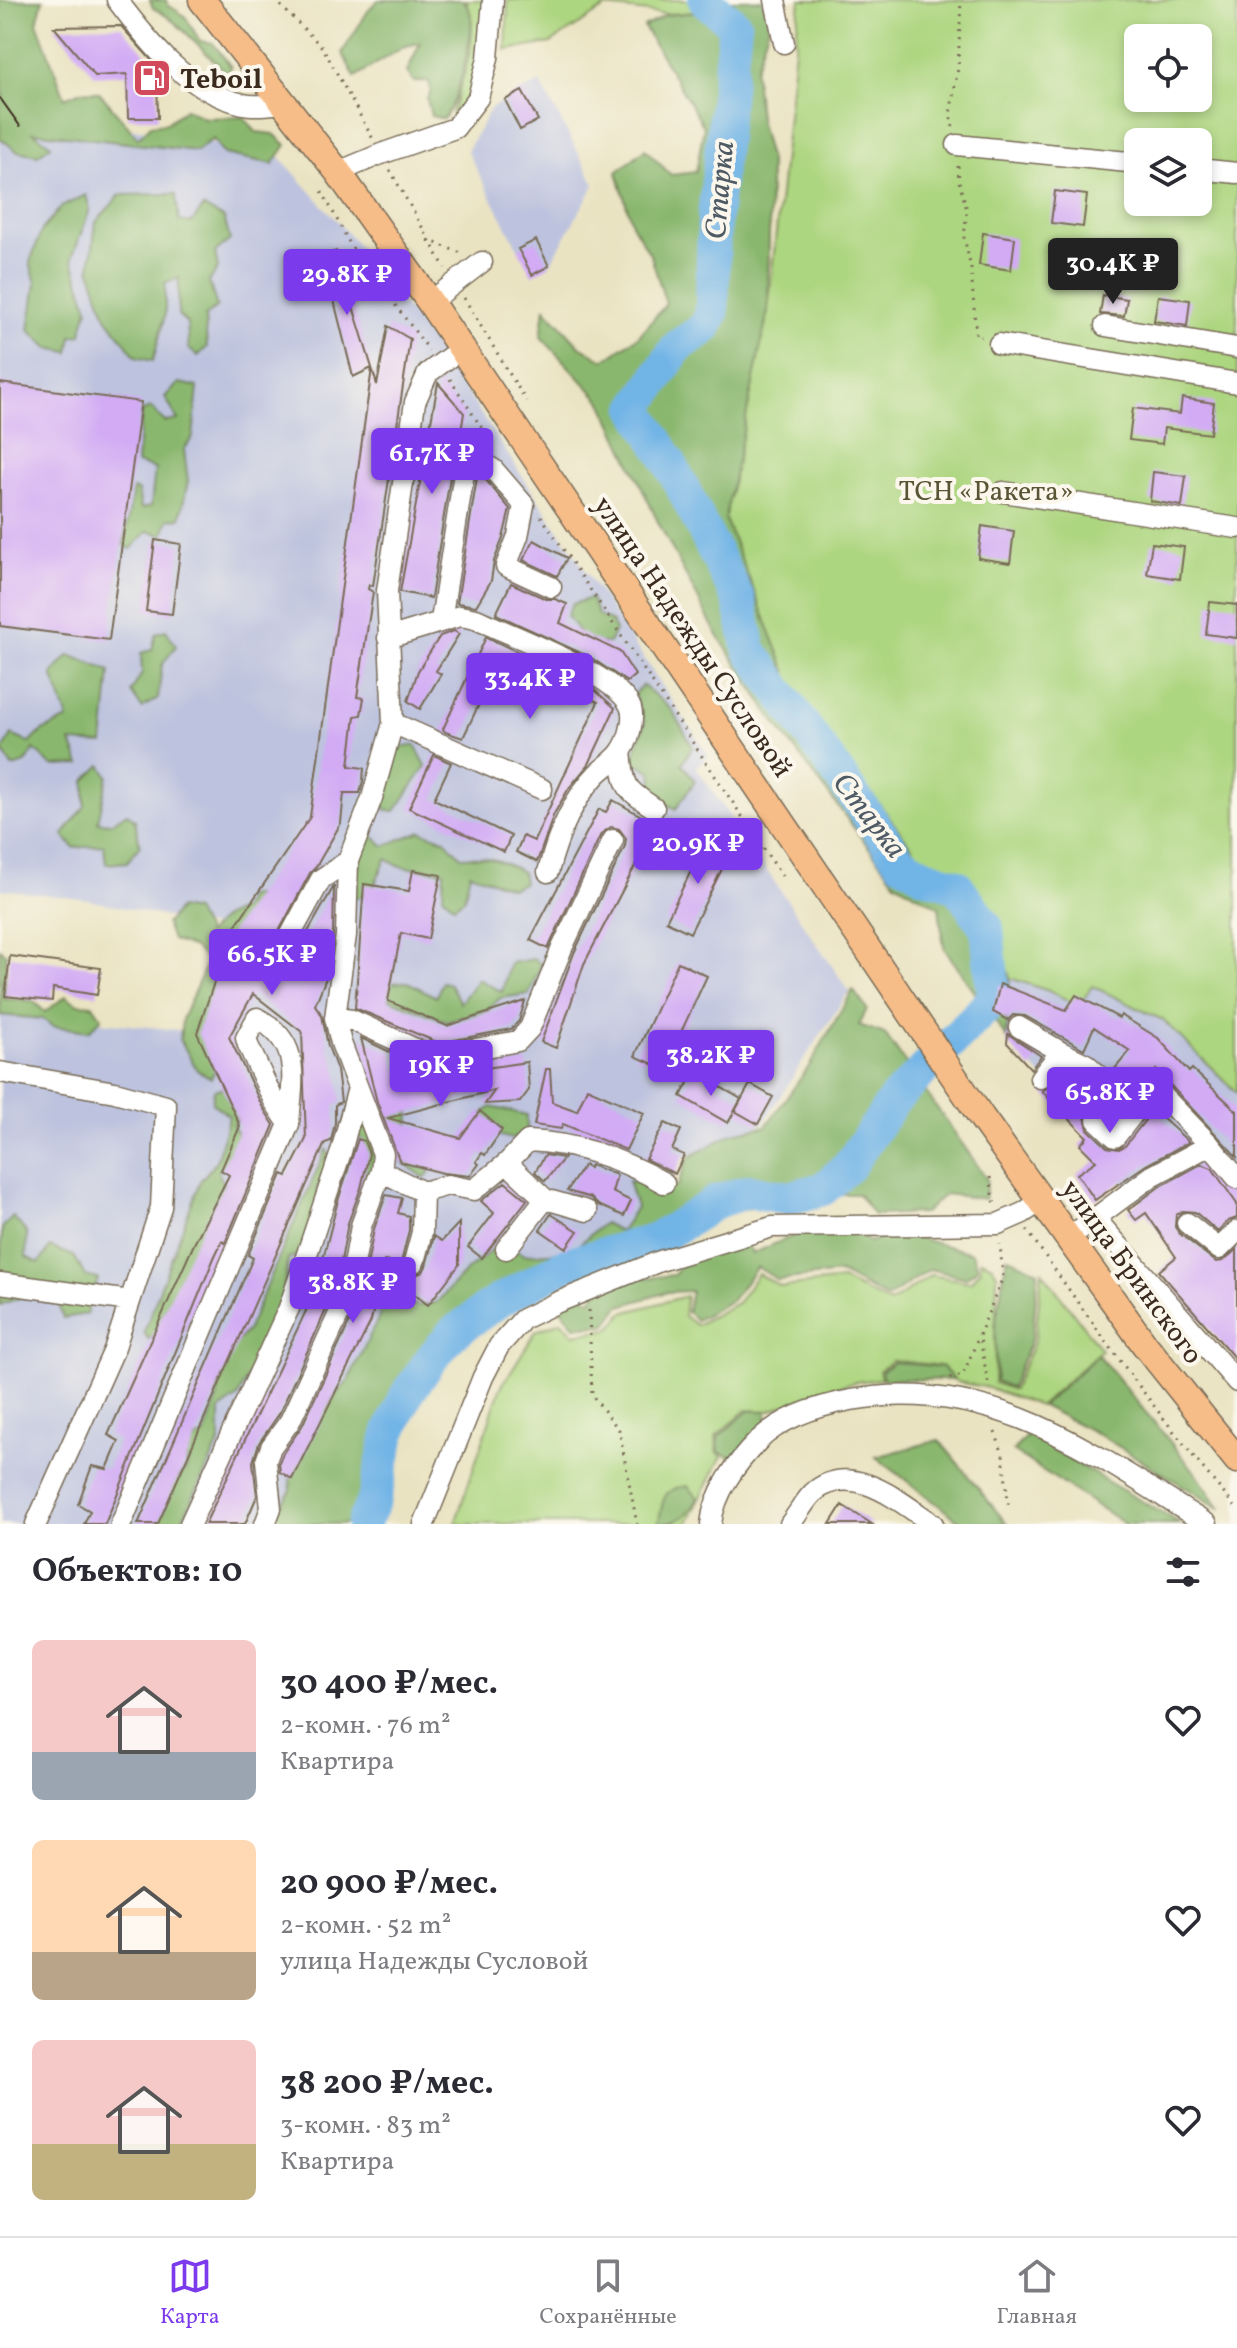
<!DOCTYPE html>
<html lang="ru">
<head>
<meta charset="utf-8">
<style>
  :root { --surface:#fff; --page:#f2f2f3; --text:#2b2b33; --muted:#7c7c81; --line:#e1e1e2; --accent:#7c3aed }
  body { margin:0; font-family:Vollkorn,serif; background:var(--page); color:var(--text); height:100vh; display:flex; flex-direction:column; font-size:30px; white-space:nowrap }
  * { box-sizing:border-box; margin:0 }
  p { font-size:26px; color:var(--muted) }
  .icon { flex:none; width:44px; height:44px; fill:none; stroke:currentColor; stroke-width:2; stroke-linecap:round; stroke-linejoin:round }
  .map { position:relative; height:1524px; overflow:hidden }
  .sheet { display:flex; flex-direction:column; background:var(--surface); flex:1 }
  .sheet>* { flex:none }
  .controls { position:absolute; left:1124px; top:24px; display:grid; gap:16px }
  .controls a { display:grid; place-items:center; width:88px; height:88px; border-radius:12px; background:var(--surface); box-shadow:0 4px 12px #0003; font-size:40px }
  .price { position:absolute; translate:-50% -68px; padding:0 18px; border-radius:8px; background:var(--accent); color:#fff; font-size:26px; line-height:52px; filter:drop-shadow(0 2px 4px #0008) }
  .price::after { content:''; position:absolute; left:50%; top:48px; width:24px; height:18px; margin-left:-12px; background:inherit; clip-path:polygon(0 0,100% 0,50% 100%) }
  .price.current { background:#222; color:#fff }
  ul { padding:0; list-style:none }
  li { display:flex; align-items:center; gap:24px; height:200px; padding:0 32px }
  li span { display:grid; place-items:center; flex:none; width:224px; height:160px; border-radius:12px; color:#555 }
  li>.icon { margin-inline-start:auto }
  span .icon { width:96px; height:96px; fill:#fffc; stroke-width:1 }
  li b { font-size:34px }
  h2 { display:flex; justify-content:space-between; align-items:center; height:96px; padding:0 32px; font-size:34px }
  .tab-bar { display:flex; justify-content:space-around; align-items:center; height:112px; border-top:2px solid var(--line); background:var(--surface); font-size:22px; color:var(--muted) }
  .tab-bar a { display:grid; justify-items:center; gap:4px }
  .tab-bar .current { color:var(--accent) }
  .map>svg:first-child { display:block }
</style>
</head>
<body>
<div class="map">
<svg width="1237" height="1524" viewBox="0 0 1237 1524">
  <rect width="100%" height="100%" fill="#fbf7ec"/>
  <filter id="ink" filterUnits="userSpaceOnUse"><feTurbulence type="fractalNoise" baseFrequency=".0125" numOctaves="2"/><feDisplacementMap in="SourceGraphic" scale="16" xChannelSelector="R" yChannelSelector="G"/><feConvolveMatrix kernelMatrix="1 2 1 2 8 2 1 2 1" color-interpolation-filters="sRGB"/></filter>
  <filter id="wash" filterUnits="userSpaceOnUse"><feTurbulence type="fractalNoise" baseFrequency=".006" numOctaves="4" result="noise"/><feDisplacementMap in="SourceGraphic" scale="32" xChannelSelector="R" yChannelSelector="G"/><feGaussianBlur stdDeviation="1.8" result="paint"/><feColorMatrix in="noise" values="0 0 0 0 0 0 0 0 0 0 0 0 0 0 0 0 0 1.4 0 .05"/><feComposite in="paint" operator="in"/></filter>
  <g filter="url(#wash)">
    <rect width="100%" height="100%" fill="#eae3c2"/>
    <path fill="#bdc3de" d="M540,82L595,184L549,266L532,275L467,151L491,108Z
      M0,125L141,129L280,157L352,238L435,345L709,756L696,767L849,991L763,1123L738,1140L684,1156L649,1225L461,1308L308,1524H0V1011L196,1032L231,931L89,900L0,889Z
      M1010,978L1049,991L1079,1006L1092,986L1163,1020L1237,1093V1276L1187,1248L1128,1188L1089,1146L1095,1134L1006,1037Z"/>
    <path fill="#add680" stroke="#74804f" stroke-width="2" fill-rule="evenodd" d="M466,0H490L475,97L453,120L452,113C462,79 482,34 466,0Z
      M508,0H695L697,12L666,14L606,7L551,43L506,50Z
      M800,0H1237V1093L1163,1020L1092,986L1079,1006L1049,991L1010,978L993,929L960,881L917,855L794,691L725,519L768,311ZM1138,38H1198V98H1138ZM1138,142H1198V202H1138Z
      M980,1260L991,1264L997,1274L994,1383L1013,1390L1035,1340L1042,1271L1101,1350L1040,1406L985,1387L957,1382L941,1366L893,1360L879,1371L881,1379L855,1382L817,1392L770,1411L746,1410L716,1436L717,1452L722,1456L687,1524H455L500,1389L536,1331L561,1321L574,1334L610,1329L623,1313L686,1296L684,1316L696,1325L737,1303L758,1274L782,1287L842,1280L890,1303L931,1275L970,1282L981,1270Z"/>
    <path fill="#8ab76e" stroke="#627046" stroke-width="2" d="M0,0H43L37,22L65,98L81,91L99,92L138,138L151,125L167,123L185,109L205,118L244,117L256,132L274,134L286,145L273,164L224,154L213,139L196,151L33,132L51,145L38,155L17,151L0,138V95L4,96C0,80 0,39 3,24L0,22Z
      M150,0H166L168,5L185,16L200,41L213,43L231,67L229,74C204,54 179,20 153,8Z
      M378,0H464C467,6 471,11 471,17C473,38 457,106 443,119L431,116L427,99L431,91L429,81L414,82L407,72L420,43L405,46L355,77L342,53L368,11Z
      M696,0H762L769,25L755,71L759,119L770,162L768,311L725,519L794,691L917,854L960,881L993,929L1010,978L1006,1037L944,948L939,907L895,882L778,727L715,631L659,524L602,402L541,337L545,308L580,346L604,360L639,336L666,304L651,256L632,224L617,172L645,149L671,175L696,172L704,127L644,27L666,15L697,12Z
      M176,194L179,221L192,223L203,207L224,218L230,240L215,252L218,268L209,282L217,307L205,317L207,347L198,356L189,349L187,323L178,315L179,278L165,283V315L153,361L136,357L106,317L90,269L96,222L120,195Z
      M86,195L90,209L72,258L88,308L81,335L72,336L69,352L49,348L29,330L36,283L30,262L42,230L61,207Z
      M179,383L198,387L193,437L184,450L188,481L180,518L168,519L163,535L148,531L131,549L124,545L133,489L138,491L141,509L151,506L155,469L137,463L142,411L151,408L165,422L178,420L165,397Z
      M591,598L598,615L612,622L615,631L609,643H587L567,616L572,604Z
      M166,630L176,646L162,665L158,698L142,708L131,692L142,673L141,653L152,650L156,634Z
      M69,655L110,671L103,744L71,742L80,765L52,766L34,749L26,763L12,767L3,750L12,735L30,743L42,731L68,719L52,674Z
      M643,685L672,710L693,747L682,763L695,781L676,809L654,798L652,772L632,760L645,723L634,694Z
      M415,745L426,766L395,811L386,810L378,795L394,749Z
      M101,765L108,776L98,822L112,823L127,813L135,820L140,846L127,862L106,864L104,845L74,848L63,835L85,806V781Z
      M366,830L384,846L421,831L445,840L461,857C485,855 501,860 522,872L524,883L512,888L470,873L464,899L454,906L443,896L444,871L403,867L386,859L370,895L355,898L345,884L360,865L358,845Z
      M248,896H267L217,1067L211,1078L198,1071L180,1040L182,1019L208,961L194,948L172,940L166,924L179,908L195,911L207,934L223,918L242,909Z
      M0,949L6,954L4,999L33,1001L45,1012L66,996L78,1004L93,1005L102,1018L89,1031L52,1026L43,1019L0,1015Z
      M534,959L541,964L529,994L500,998L488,1010L446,1021L377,994V984L408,982L436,997L442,982L450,984L460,1003L478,979L502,992L510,963Z
      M853,990L867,1009L859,1025L885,1034L987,1179L985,1199L945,1194L924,1213L874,1215L858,1194H826L724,1213L644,1238L603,1247L523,1296L477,1328L454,1352L436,1379L399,1421L377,1524H276V1514L291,1490L288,1456L349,1379L379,1317L387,1272L398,1268L405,1303L421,1306L437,1302L464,1273L502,1241L525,1255L571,1251L604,1223L621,1232L636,1207L628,1181L677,1187L688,1158L733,1133L766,1126L810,1065Z
      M379,1071L410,1106L409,1139L437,1161L425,1178L388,1152L361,1202L353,1194L361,1179L360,1137L341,1130L362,1076Z
      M227,1086L245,1100L233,1126L248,1153L218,1171L227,1196L166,1329L148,1339L144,1332L200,1181L216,1162L229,1116L212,1103L214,1090Z
      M491,1107L527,1115V1132L513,1139L481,1131L478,1118Z
      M326,1149L332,1160L317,1188L318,1199L302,1253L288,1259L283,1301L238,1397L220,1410V1442L180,1524H157L166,1492L187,1468L186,1445L205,1434L216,1402L227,1354L248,1329Z
      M13,1217L27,1233L26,1257L39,1263L50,1247L74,1256L85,1276L98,1279L86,1314L63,1318L57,1301L21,1297L0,1305L2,1228Z
      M822,1223L853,1229L869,1242L897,1232L972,1253L978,1268L966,1278L930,1269L887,1298L840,1273L778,1280L757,1267L732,1300L696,1320L687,1312L691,1291L668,1292L620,1306L606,1325L574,1326L560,1308L575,1290L591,1300L608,1277L634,1269L647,1278L674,1275L692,1249L744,1238L752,1254Z
      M1007,1257L1038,1271L1032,1338L1011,1388L996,1381L995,1326Z
      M1098,1355L1192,1468L1221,1509L1098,1434L1042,1406Z
      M894,1362L942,1367L954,1380L883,1379L881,1372Z
      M748,1411H767L766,1429L737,1460L719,1452L718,1437Z
      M1027,1435L1181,1524H1125L1013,1451Z
      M939,1440L1007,1524H963L876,1457Z
      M688,1486L698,1498C690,1516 677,1524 658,1524C664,1501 660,1488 688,1486Z"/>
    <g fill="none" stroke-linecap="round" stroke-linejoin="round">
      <path stroke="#71b4e6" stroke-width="34" d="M363,1524L375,1497L389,1434L406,1396L432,1358L453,1333L497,1302L567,1264L656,1240L718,1201L750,1191L789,1198L823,1189L848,1167L894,1100L994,999L987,928L957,886L924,875L900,861L750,650L739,600L671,465L637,408L677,347L705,328L712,313L714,218L735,25L705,0"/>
    </g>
    <g id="blocks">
      <path fill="#d2abf4" d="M121,26L162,72L157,73L158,118H128L127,74L95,76L54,27Z
        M522,91L538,120L520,130L505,100Z
        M1055,191L1087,195L1083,227L1051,223Z
        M983,233L1015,238L1011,270L979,265Z
        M536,240L549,266L532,275L518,249Z
        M336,251L372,368L353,377L323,256Z
        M1103,295L1127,299L1124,316L1100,314Z
        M1158,296L1190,300L1187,326L1154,321Z
        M388,326L410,339L373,586L369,585L368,589L373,592L357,697L364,698L361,715L355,716L349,766L364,768L363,781L360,793H344L341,823L316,867L310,873L260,967L262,973L268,979L279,978L284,974L334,886L333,934L330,955L326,956L328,973L315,1005L322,1015L328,1046L337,1070L341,1102L335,1105V1123L331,1141L325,1143L158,1524H138L253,1258L248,1255L282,1174L287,1176L306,1139L302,1032L253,994L229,1037L262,1106L274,1125L225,1243L222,1241L214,1258L105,1524H84L90,1511L78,1504L92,1466L107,1469L119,1441L108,1435L194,1244L229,1175L221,1170L240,1126L197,1033L231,932L310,817L372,368L377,385Z
        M0,383L141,402L109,640L0,626Z
        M438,383L464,413L458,450L453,458L431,598L400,592Z
        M1182,398L1214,403L1210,434L1164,428L1162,444L1129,440L1133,408L1180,414Z
        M1153,472L1186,476L1182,506L1150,501Z
        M477,477L485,479L510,509L503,538L494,561L491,581L476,606L457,603Z
        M982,526L1014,531L1010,563L978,558Z
        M155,540L181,544L172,614L146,611Z
        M534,540L567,558L557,576L523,560Z
        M1152,543L1184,547L1180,579L1147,574Z
        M511,583L546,599H555L567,604L560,623L620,652L635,675L627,682L590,657L496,614Z
        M1210,602L1237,605V638L1206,634Z
        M454,631L459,634L436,671L441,674L420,709L408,701L418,671L440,636Z
        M486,637L578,680L597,692L615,708L589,764L569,788L554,814L537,862L516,852L523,836L534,841L598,702L501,657L463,738L445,732L443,729Z
        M434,755L451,763L434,799L511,836L504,852L409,808Z
        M613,800L647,819L656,821L645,847L584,964L556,1048L541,1042L574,953L625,846L626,838L619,829L611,827L601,834L548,949L530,940L599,809L606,812Z
        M707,839L731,851L690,933L666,921Z
        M413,870L441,875L428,939L401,933L388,1001L447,1026L525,1001L519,1021L511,1029L439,1043L355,1008L364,884L409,891Z
        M10,956L101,968L97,995L53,988L52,1001L5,996Z
        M678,962L707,976L664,1069L635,1056Z
        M1000,984L1066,1010L1076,995L1119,1018L1121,1015L1158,1038L1189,1072L1192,1069L1237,1111V1157L1156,1070L1149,1081L1139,1088L1131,1087L1113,1071L1130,1051L1094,1027L1084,1049L1025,1016L1013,1015L1008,1020L993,1012Z
        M1008,1034L1041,1056L1031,1069L1007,1043Z
        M361,1038L392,1053L397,1071L421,1066L434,1070L460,1065L464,1071L527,1062L529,1090L520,1102L485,1104L495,1090L388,1118L460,1138L480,1111L502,1130L485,1155L482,1153L476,1162L479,1164L470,1176L443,1173L400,1162L377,1102Z
        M1065,1068L1079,1075L1119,1111L1114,1118L1101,1108L1094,1107L1085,1116L1088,1129L1107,1147L1119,1149L1125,1146L1153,1110L1189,1142L1146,1165L1095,1200L1077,1174L1096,1161L1080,1145L1087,1137L1042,1091L1050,1086Z
        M546,1069H550L552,1102L577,1111L587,1088L644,1113L626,1150L563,1124L561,1129L534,1125Z
        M694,1072L741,1099L728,1123L681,1096Z
        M750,1084L773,1097L758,1124L735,1111Z
        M665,1123L681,1130L672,1150L684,1155L675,1174L645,1159Z
        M358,1139L364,1141L369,1154L361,1188L348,1223L336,1288L279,1414L259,1443L253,1462L257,1496L245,1524H205L314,1294L337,1204Z
        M545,1155L564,1158L545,1181L535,1172Z
        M1201,1164L1212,1168L1237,1204V1218L1228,1221L1218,1232L1195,1212L1183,1211L1176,1215L1175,1227L1179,1233L1216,1262L1223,1261L1237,1249V1361L1159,1271L1176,1257L1146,1213L1136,1220L1128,1210L1159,1187Z
        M584,1165L589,1168L590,1165L617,1175L612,1192L631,1201L624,1216L598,1205L591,1198L567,1191Z
        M505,1182L527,1200L482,1258L468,1247L494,1213L481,1201Z
        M386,1195L402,1198L398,1213L409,1216V1230L401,1263L384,1261L371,1321L292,1479L280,1472L279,1463L283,1453L302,1426L361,1297L374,1229Z
        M551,1214L578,1231L566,1248L540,1230Z
        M459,1223V1265L428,1305L408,1289L415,1275L423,1272L426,1266L434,1236L442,1241Z
        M842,1505L872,1524H830Z"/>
    </g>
  </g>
  <g filter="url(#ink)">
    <use href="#blocks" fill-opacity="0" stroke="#786b57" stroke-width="2"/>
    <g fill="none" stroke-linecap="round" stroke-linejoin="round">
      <g stroke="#786b57" stroke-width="23">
        <path id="minor" d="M117,0C150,44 187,91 243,104C256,107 273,104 286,103
          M775,0L784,43
          M957,145L1138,163
          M1198,169L1237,173
          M338,172L381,154L455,128L478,98L488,58L493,0
          M430,302L482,262
          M1105,326L1237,348
          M999,344L1237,383
          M1003,492L1237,528
          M441,621L466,460L473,457L493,469L524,505L518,536L506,566L551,587
          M388,638L460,616L476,619C510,635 616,674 630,706C636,718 628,743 620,753C614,761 604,767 597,774C571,801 557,837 548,872
          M393,723L542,789
          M621,752C625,788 624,788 654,808
          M273,967L321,879L348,861
          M335,1018L352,1020L433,1057L518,1041L530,1028L562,948L613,840
          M1019,1027L1061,1052L1086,1064L1126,1100L1143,1101L1158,1091L1210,1145L1237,1178
          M0,1072L115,1092L166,1106L161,1207L114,1350L36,1524
          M1040,1078L1061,1052
          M1097,1120L1115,1137L1143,1101
          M381,1171L423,1192L422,1232L414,1262
          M423,1192L448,1185L474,1190L507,1163L528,1141C577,1143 622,1159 664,1183
          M545,1199L587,1211
          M1094,1217L1237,1382
          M1187,1223L1219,1249L1237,1231
          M1067,1239L1152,1176L1210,1145
          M506,1249L545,1199L507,1163
          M0,1283L130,1301
          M121,1524L289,1124C292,1080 303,1043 257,1018L246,1038L248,1045L274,1101L289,1124
          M190,1524L289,1308L341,1152L358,1088
          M265,1524L271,1508L266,1461L271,1447L290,1421L349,1292L361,1226L381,1171L383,1154L341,1043L335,1018L346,935L348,861L372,798L393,723L387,591L415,402L428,373L462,348
          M424,1524L483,1377L499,1346L523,1319L558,1302L660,1261L772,1227L998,1224L1023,1213L1041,1201
          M711,1524C714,1493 737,1462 758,1441C782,1417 818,1406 851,1400C993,1375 1094,1454 1207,1524
          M790,1524C798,1514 804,1502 813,1493C851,1459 900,1502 933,1524"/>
      </g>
      <g stroke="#786b57" stroke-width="29">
        <path id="major" d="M202,0L338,172L430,302L982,1118L1145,1345L1237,1460"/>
      </g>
      <path stroke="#786b57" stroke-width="3" stroke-dasharray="2 6" stroke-linecap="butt" d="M275,0L323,48L373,139
        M953,127L950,114L958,68L961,0
        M958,166L959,181L967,210L964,237L971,268L976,335L981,337
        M390,170L445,268
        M322,191L351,246L429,350
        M428,240L461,253
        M464,298L526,401
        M450,379L494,447
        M541,516L782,876
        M990,1177L995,1205
        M1027,1230C1094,1326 1161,1420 1237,1509
        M589,1310L592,1395L619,1430L637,1524
        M979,1333L989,1388
        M950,1378L963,1375L1003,1277L1000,1244
        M995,1432L1003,1454L1009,1510"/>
      <use href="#minor" stroke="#fff" stroke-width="20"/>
      <use href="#major" stroke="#f7bd88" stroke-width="26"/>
      <path stroke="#3b2a1e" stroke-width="2" d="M0,98L20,126"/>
    </g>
  </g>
  <defs>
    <g id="fuel-square" transform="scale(2)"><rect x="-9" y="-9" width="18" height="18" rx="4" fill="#d1495b" stroke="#fbf7ec"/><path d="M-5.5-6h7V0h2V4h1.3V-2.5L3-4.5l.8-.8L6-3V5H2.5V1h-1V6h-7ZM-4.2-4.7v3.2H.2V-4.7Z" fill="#fff"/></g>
  </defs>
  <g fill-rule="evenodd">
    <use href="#fuel-square" x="152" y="78"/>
  </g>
  <g text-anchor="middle" stroke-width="8" stroke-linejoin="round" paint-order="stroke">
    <g font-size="28" font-weight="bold" fill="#3b2a1e" stroke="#fbf7ec" text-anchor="start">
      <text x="180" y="88">Teboil</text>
    </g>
    <g font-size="28" fill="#585536" stroke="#fbf7ec">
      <text x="986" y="500">ТСН «Ракета»</text>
    </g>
    <g font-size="28" fill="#3b2a1e" stroke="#fbf7ec">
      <text transform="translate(694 636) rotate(56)" y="10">улица Надежды Сусловой</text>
      <text transform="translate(1133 1271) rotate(54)" y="10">улица Бринского</text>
    </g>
    <g font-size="30" font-style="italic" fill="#4e5a64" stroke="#fbf7ec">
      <text transform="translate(719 190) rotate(-85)" y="10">Старка</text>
      <text transform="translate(870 815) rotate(52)" y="10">Старка</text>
    </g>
  </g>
</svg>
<div class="controls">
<a><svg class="icon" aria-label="locate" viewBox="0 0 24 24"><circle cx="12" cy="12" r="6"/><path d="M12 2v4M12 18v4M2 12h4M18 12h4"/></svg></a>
<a><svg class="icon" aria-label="layers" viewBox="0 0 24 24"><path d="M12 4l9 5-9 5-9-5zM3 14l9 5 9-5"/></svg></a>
</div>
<b class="price current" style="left:1113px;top:306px">30.4K ₽</b>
<b class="price" style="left:347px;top:317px">29.8K ₽</b>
<b class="price" style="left:432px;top:496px">61.7K ₽</b>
<b class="price" style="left:530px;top:721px">33.4K ₽</b>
<b class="price" style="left:698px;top:886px">20.9K ₽</b>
<b class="price" style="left:272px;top:997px">66.5K ₽</b>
<b class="price" style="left:711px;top:1098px">38.2K ₽</b>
<b class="price" style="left:441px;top:1108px">19K ₽</b>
<b class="price" style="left:1110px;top:1135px">65.8K ₽</b>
<b class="price" style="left:353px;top:1325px">38.8K ₽</b>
</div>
<section class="sheet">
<h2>Объектов: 10<svg class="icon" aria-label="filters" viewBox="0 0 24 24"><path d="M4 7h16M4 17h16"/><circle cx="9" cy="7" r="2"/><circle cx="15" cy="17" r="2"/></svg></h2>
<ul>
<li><span style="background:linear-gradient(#f6c9c9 70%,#9aa5b1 0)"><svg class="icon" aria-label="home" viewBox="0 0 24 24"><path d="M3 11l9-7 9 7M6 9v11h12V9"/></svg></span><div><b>30 400 ₽/мес.</b><p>2-комн. · 76 m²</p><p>Квартира</p></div><svg class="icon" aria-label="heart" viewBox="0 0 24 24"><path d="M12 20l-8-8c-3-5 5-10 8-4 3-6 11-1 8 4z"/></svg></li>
<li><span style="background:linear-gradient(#ffd9b3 70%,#b9a48a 0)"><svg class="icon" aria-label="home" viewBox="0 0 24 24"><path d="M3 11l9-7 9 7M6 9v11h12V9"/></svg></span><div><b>20 900 ₽/мес.</b><p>2-комн. · 52 m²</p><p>улица Надежды Сусловой</p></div><svg class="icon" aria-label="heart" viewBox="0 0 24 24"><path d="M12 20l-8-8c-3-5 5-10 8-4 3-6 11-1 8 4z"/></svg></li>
<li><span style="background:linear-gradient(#f6c9c9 65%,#c2b280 0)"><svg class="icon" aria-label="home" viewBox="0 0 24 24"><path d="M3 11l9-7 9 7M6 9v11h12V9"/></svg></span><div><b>38 200 ₽/мес.</b><p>3-комн. · 83 m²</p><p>Квартира</p></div><svg class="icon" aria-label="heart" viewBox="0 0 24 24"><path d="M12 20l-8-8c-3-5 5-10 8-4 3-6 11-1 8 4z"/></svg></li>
</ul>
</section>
<nav class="tab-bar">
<a class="current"><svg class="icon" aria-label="map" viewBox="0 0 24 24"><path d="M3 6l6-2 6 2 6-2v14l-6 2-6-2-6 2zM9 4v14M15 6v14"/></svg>Карта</a>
<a><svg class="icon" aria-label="saved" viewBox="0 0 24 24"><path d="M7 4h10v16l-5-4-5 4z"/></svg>Сохранённые</a>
<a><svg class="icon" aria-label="home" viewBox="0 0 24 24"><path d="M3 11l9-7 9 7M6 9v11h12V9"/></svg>Главная</a>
</nav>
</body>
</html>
